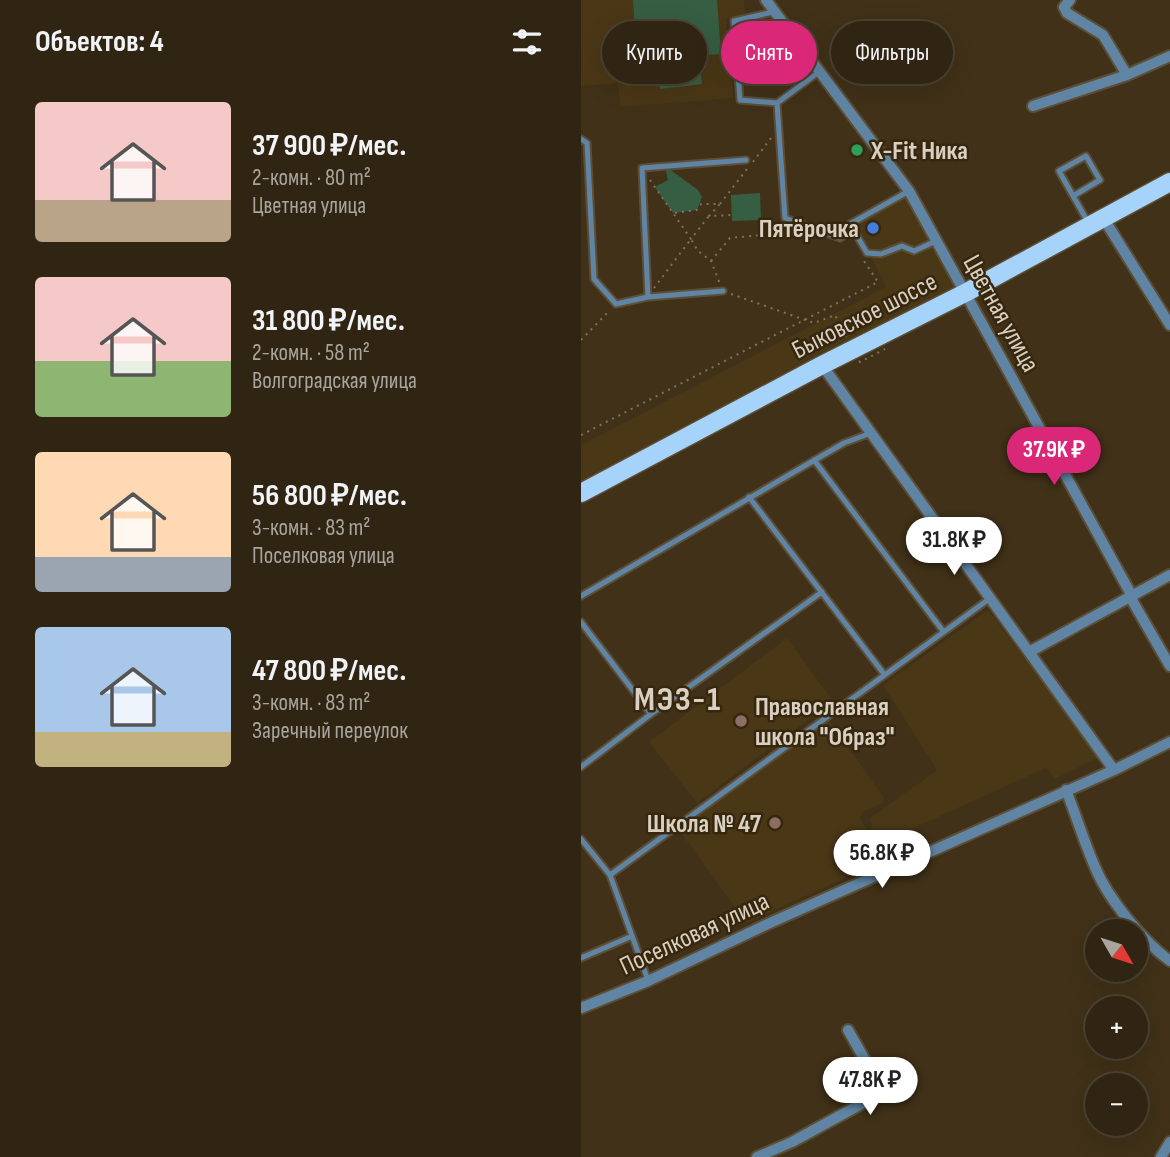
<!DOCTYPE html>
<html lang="ru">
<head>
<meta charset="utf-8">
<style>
  :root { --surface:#302512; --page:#3c3120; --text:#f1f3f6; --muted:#a8a59f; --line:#4b4232; --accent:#db2777 }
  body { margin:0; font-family:"Sofia Sans Condensed",sans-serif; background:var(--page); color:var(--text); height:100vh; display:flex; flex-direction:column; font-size:26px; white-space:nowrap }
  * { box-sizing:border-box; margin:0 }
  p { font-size:23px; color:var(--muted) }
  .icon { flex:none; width:38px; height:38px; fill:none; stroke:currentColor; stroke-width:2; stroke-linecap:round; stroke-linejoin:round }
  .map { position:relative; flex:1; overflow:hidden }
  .details { display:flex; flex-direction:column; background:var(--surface); width:581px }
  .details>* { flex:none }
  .top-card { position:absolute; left:21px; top:21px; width:462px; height:63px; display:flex; gap:14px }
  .needle { width:46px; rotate:129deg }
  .controls { position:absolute; left:504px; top:919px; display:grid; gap:14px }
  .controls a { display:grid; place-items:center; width:63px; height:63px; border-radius:50%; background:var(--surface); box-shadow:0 7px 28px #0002,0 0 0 2px var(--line); font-size:35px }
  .price { position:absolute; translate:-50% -60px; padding:0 16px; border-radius:24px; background:#fff; color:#222; font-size:23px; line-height:46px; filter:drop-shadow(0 2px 4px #0008) }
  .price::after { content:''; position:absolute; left:50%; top:42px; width:21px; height:16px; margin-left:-10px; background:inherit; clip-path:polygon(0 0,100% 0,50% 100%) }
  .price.selected { background:var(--accent); color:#fff }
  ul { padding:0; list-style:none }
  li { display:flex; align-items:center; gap:21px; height:175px; padding:0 35px }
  li span { display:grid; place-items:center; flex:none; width:196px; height:140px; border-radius:7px; color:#555 }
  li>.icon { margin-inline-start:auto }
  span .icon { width:84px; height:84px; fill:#fffc; stroke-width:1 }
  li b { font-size:30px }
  h2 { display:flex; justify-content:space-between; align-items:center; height:84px; padding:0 35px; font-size:30px }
  .tag { padding:0 24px; border-radius:32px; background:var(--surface); box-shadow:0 7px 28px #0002,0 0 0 2px var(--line); font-size:24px; line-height:63px }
  .tag.selected { background:var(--accent); color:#fff }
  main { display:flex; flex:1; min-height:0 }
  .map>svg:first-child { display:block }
</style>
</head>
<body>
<main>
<section class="details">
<h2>Объектов: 4<svg class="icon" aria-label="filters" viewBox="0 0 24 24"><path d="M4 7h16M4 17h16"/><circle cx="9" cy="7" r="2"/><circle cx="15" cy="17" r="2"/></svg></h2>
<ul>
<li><span style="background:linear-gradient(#f6c9c9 70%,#b9a48a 0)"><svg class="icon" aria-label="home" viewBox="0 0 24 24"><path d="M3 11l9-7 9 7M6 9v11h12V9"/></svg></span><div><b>37 900 ₽/мес.</b><p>2-комн. · 80 m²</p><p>Цветная улица</p></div></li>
<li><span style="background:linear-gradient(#f6c9c9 60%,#8fb573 0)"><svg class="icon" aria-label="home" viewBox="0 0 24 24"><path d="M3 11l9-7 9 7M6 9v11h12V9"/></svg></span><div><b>31 800 ₽/мес.</b><p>2-комн. · 58 m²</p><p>Волгоградская улица</p></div></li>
<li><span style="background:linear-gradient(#ffd9b3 75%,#9aa5b1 0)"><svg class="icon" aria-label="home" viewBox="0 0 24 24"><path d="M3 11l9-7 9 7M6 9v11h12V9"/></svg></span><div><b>56 800 ₽/мес.</b><p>3-комн. · 83 m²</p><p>Поселковая улица</p></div></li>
<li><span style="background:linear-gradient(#a9c7e8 75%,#c2b280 0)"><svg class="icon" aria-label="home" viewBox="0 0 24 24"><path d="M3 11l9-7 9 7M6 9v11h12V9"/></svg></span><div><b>47 800 ₽/мес.</b><p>3-комн. · 83 m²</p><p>Заречный переулок</p></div></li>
</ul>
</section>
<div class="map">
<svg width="589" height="1157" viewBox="0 0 589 1157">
  <rect width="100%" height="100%" fill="#403118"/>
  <path fill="#4a3716" d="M0,0H163L164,17L145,19L152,98L39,107L37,83L0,86Z
    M324,196L375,288L0,483V445L305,287L274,226Z
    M407,610L518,757L474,779L465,768L295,845L297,854L293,865L165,923L98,830L247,719L303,798L301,803L282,812L278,818L292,838L289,818L356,770L302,685Z
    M206,638L252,701L116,803L68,742Z"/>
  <path fill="#365e43" d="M52,0H136L140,54L56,60Z
    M118,60L121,84L79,89L76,64Z
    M84,166L117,190L121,197L116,210L92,213L74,187L87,180Z
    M179,193L180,220L151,221L150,195Z"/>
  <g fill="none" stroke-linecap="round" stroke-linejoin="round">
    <g stroke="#5c4e37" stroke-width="9">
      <path id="service" d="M192,12L153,21L159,100L196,103
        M238,72L196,103L204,218L259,238L266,233L269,224L328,191
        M0,139L6,143L13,279L35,304L67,297L142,291
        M492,196L519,180L505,156L478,171L508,224
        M269,224L286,253L300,254L321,246L333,251L355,241
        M67,297L61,168L165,160
        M233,460L362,631
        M168,497L303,674
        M0,596L263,443L290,433
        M0,622L70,714
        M0,767L70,714L241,592
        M0,839L29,875L67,980
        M29,875L408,599
        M0,958L49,937"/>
    </g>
    <g stroke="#5c4e37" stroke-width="14">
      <path id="minor" d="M185,0L328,191L551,596L552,602L589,666
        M489,0L483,7L486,13L522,35L546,75
        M452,106L546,75L589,56
        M523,219L589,325
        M241,365L533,770
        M448,652L589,575
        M485,790C495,815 503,842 514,867C527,899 562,941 589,961
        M0,1008L67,981L191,922L533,770L589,742
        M176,1157L211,1142L302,1092L267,1030
        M580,1157L589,1142"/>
    </g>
    <g stroke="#5c4e37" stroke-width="21">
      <path id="primary" d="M0,493L241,365L384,293L589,182"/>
    </g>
    <path stroke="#7f735f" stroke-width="2" stroke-dasharray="2 5" stroke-linecap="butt" d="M172,162L190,138
      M69,180L110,239L128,216
      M139,204L166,169
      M94,213L116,210L120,204H139L128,216L151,215
      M130,261L149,238L192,234L199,225
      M73,288L110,239L117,251L130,261L139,284
      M150,294L233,323L254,315L265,337
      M0,340L29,310
      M278,361L279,362L304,349
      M0,435L297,282L283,261"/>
    <use href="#service" stroke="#6085a4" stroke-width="5"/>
    <use href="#minor" stroke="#6085a4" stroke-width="10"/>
    <use href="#primary" stroke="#a6d3f9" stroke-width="18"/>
  </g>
  <circle fill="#2e9e5b" stroke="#36270e" stroke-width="2.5" cx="276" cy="150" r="7"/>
  <circle fill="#3f7fe0" stroke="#36270e" stroke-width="2.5" cx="292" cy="228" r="7"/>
  <g fill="#8d6e63" stroke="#36270e" stroke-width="2.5">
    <circle cx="160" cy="721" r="7"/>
    <circle cx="194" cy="823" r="7"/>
  </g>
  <g text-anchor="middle" stroke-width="5" stroke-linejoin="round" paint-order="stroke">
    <g font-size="26" font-weight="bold" fill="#d9d0c2" stroke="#36270e" text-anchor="start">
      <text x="290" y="159">X-Fit Ника</text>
      <text x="278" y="237" text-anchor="end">Пятёрочка</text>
      <text x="174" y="715">Православная<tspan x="174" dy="30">школа "Образ"</tspan></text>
      <text x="180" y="832" text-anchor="end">Школа № 47</text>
    </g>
    <g font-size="26" fill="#d9d0c2" stroke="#36270e">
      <text transform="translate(421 313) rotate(61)" y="9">Цветная улица</text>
      <text transform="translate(283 315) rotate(-27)" y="9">Быковское шоссе</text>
      <text transform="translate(113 933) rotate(-25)" y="9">Поселковая улица</text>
    </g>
    <g font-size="33" font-weight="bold" letter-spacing="2" fill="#d9d0c2" stroke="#36270e">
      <text x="97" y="710">МЭЗ-1</text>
    </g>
  </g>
</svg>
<div class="controls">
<a><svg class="needle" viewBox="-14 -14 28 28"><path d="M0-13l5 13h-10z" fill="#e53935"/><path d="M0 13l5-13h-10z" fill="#a8a59f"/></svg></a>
<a>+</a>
<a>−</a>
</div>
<b class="price selected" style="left:473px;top:487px">37.9K ₽</b>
<b class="price" style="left:373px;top:577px">31.8K ₽</b>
<b class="price" style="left:301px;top:890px">56.8K ₽</b>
<b class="price" style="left:289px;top:1117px">47.8K ₽</b>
<div class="top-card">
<a class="tag">Купить</a>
<a class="tag selected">Снять</a>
<a class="tag">Фильтры</a>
</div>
</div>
</main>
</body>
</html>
